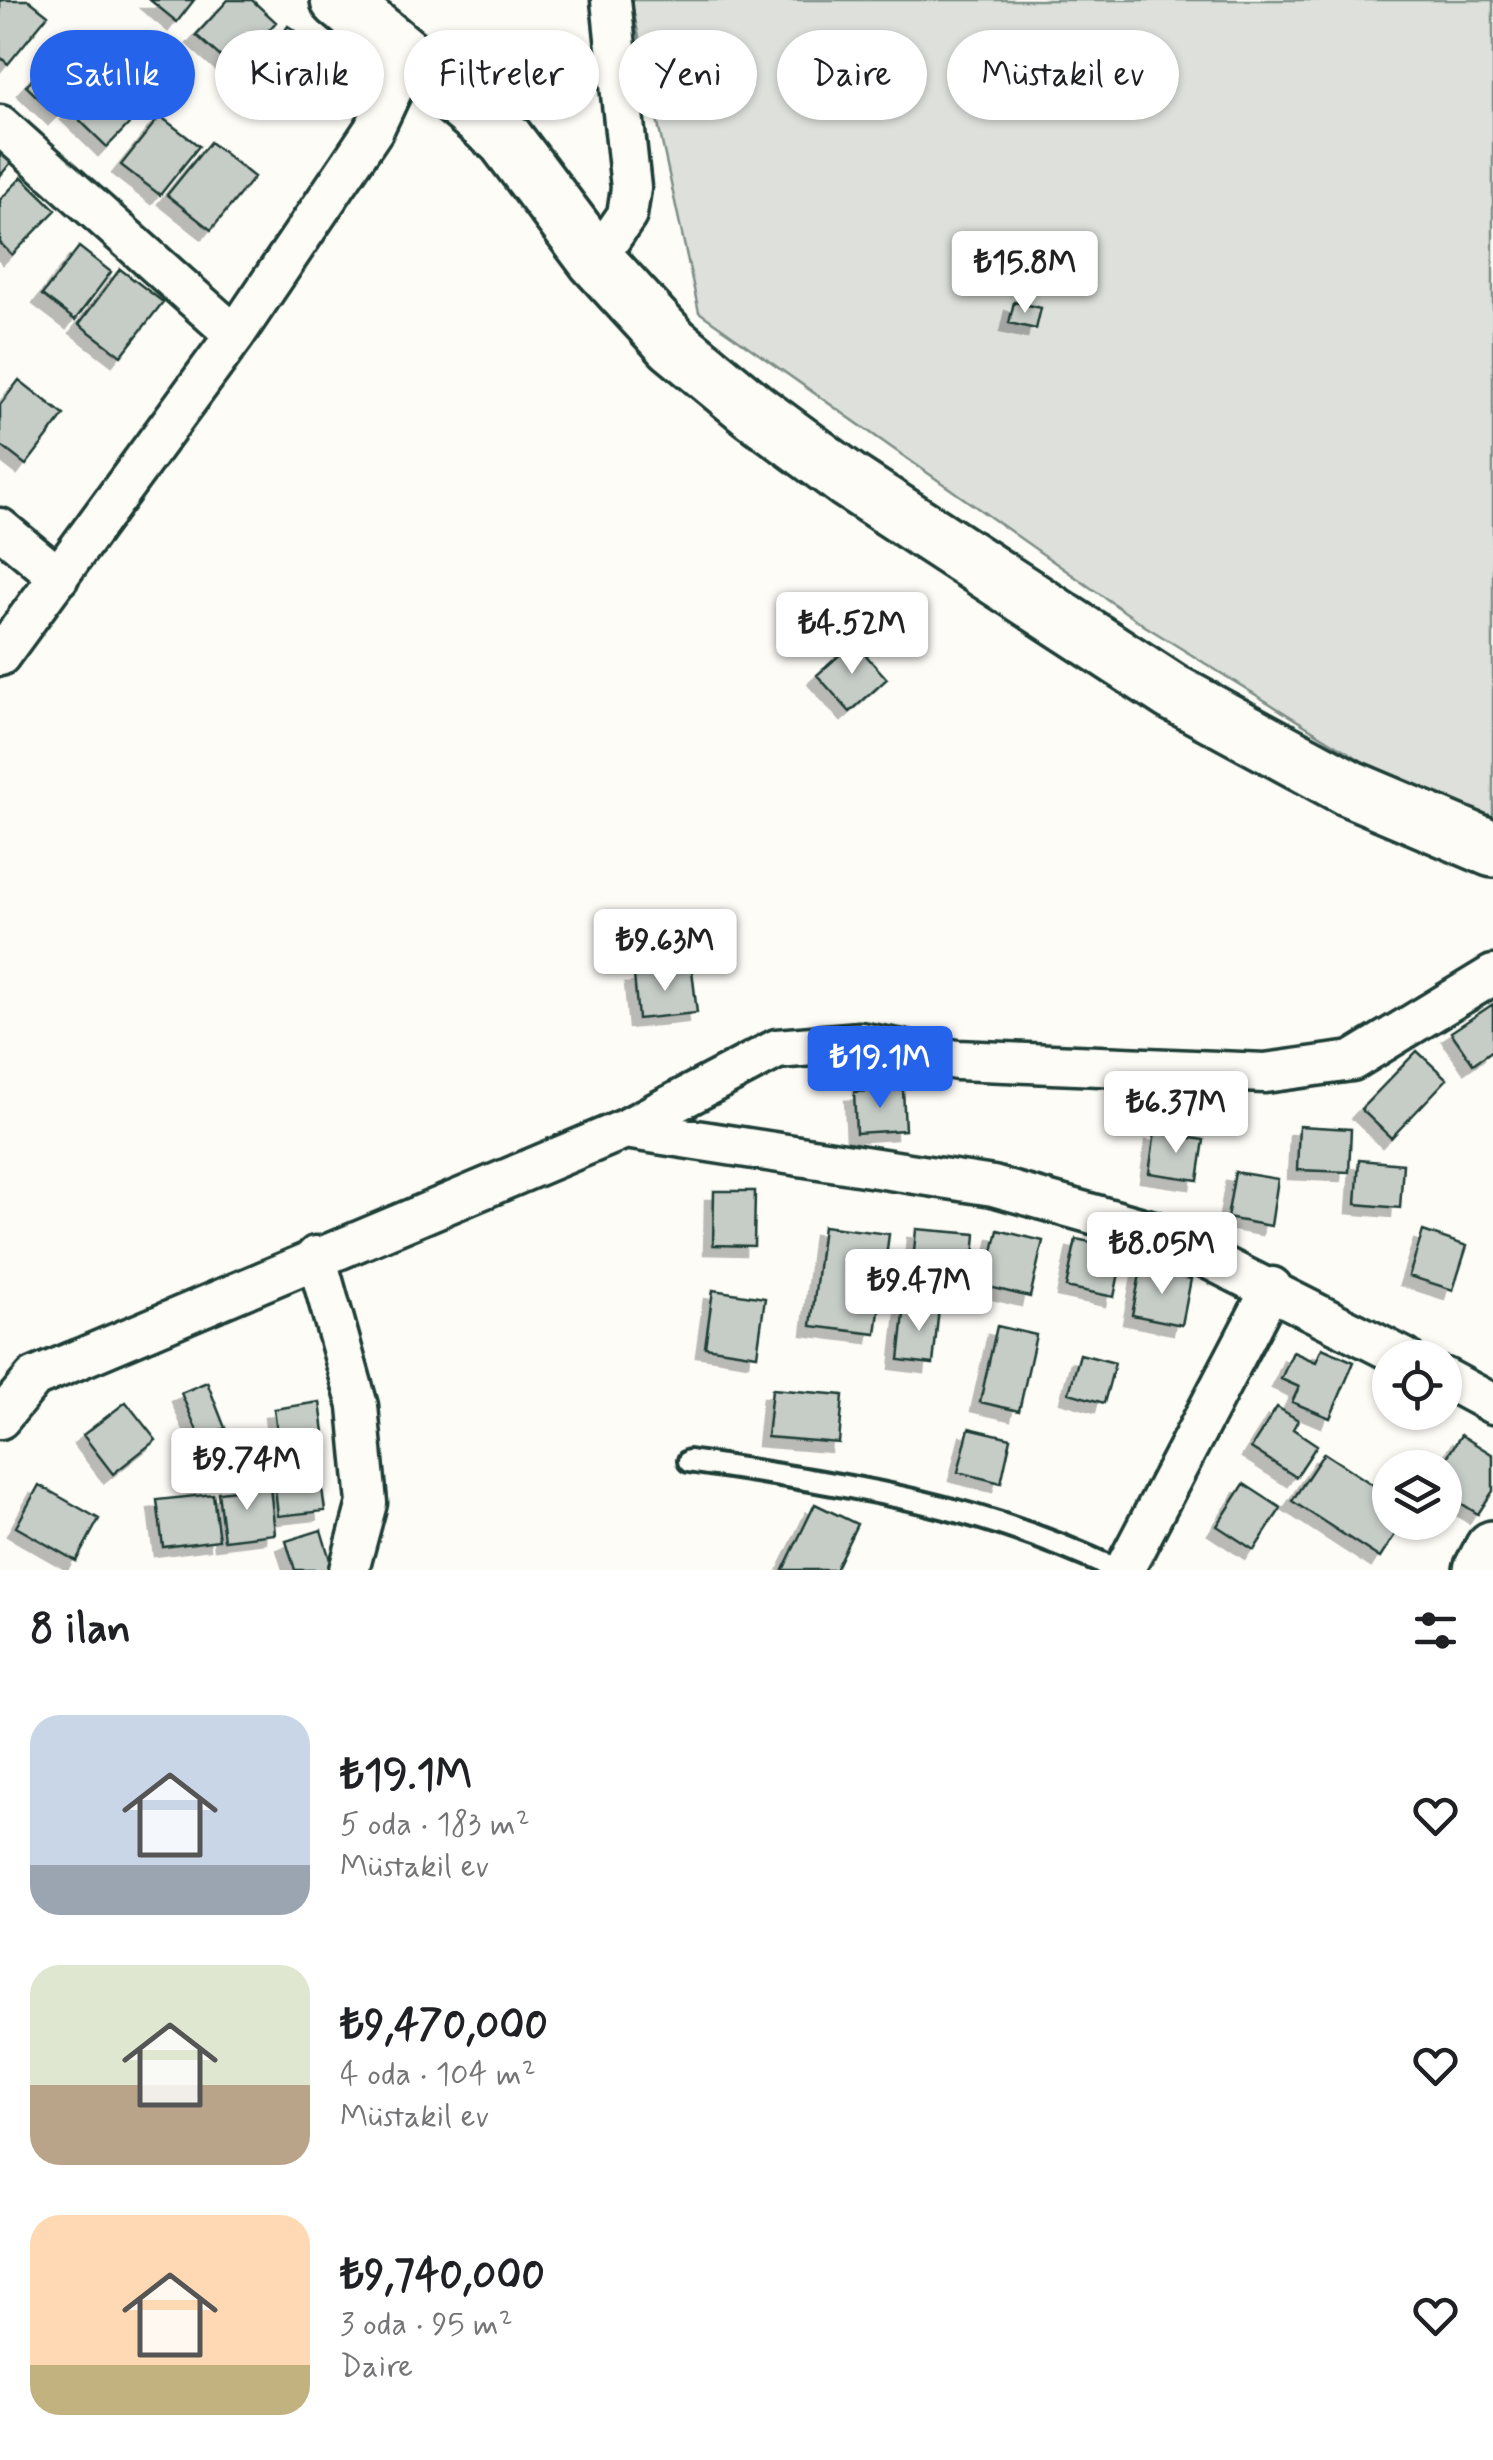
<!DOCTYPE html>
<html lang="tr">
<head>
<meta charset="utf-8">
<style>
  :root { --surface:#fff; --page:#f2f2f2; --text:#202124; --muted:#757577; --accent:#2563eb }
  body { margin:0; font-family:Mynerve,sans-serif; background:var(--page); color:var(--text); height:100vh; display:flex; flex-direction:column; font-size:38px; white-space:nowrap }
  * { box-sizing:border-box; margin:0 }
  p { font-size:32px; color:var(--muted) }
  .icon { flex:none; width:55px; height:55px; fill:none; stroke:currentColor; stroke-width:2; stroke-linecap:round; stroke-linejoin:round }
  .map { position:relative; height:1570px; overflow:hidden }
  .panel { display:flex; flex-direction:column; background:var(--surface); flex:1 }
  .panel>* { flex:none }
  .banner { position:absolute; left:30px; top:30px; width:1435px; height:90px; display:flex; gap:20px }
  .tools { position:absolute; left:1372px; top:1340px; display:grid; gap:20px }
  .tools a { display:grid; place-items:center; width:90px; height:90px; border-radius:50%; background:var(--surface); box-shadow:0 2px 8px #0004; font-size:50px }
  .price { position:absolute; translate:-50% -85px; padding:0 22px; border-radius:10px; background:#fff; color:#222; font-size:32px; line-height:65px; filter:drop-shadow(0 2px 5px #0008) }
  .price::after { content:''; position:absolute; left:50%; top:60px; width:30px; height:22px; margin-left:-15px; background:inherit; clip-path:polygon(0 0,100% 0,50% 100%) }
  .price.current { background:var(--accent); color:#fff }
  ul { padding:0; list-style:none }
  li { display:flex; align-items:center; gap:30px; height:250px; padding:0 30px }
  li span { display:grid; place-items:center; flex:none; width:280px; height:200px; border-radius:30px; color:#555 }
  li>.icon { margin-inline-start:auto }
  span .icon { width:120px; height:120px; fill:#fffc; stroke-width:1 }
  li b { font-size:42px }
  h2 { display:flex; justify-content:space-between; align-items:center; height:120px; padding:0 30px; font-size:42px }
  .chip { padding:0 35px; border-radius:45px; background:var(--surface); box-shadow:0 2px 8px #0004; font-size:35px; line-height:90px }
  .chip.current { background:var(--accent); color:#fff }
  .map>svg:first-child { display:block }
</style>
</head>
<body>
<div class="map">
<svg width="1493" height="1570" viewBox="0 0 1493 1570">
  <defs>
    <filter id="shadow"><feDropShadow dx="-9" dy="9" stdDeviation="0" flood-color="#0004"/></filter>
  </defs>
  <rect width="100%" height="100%" fill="#fdfcf7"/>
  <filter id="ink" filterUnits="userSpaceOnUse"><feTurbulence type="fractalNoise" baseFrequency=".01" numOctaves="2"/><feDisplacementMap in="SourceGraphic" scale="20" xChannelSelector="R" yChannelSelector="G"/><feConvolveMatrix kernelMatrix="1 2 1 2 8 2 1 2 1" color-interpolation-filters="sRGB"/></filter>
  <g filter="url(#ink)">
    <path fill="#dde0db" stroke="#7e8e88" stroke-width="2.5" d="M631,0H1493V820L1436,807L1145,626L699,312Z"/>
    <path fill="#c6cdc7" stroke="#1f3d34" stroke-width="2.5" filter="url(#shadow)" d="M0,0H29L48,15L8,64L0,57Z
      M150,0H194L177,22Z
      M228,0H252L276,22L234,69L196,35Z
      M288,26L329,53L302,94L261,68Z
      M69,40L101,71L57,116L26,86Z
      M113,65L151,101L107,147L70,111Z
      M160,116L199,146L160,195L121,165Z
      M210,142L254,177L211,230L167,195Z
      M0,149L13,160L0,176Z
      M22,177L56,210L12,255L0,243V200Z
      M79,247L111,272L75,320L42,295Z
      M120,269L163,302L121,356L79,324Z
      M1014,302L1041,308L1036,329L1009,323Z
      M19,380L64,415L26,465L0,445V405Z
      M854,642L887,679L850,712L817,675Z
      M692,970L697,1013L638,1019L634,975Z
      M1493,1004V1050L1473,1064L1451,1032Z
      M1417,1051L1447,1079L1391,1138L1361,1109Z
      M903,1089L905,1130L856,1133L854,1092Z
      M1299,1126L1351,1129L1349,1172L1297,1170Z
      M1155,1132L1204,1140L1198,1180L1149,1173Z
      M1359,1160L1403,1164L1400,1208L1356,1204Z
      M1235,1172L1278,1179L1271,1226L1227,1218Z
      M714,1191H755L754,1246L713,1245Z
      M823,1226L889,1234L876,1334L811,1326Z
      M916,1229L976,1234L972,1280L912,1275Z
      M998,1230L1043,1241L1030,1297L985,1286Z
      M1423,1231L1467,1246L1453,1290L1409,1276Z
      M1076,1239L1124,1249L1114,1297L1066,1287Z
      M1141,1269L1191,1279L1182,1325L1132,1315Z
      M713,1290L765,1298L757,1355L705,1347Z
      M905,1304L939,1308L933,1364L899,1360Z
      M997,1326L1036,1335L1019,1411L980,1402Z
      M1322,1348L1354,1362L1330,1418L1292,1402L1299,1387L1281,1379L1293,1352L1316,1362Z
      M1080,1354L1115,1363L1104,1403L1069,1393Z
      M207,1382L225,1428L200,1438L181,1393Z
      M772,1389L843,1395L839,1443L767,1437Z
      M126,1402L156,1440L113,1474L83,1435Z
      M320,1402L327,1455L281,1461L274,1409Z
      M1277,1407L1298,1420L1293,1429L1317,1445L1296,1477L1251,1448Z
      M969,1428L1011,1438L1001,1483L958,1472Z
      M1461,1435L1493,1455V1491L1478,1514L1445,1493V1468H1440Z
      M1324,1453L1390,1496V1522H1403L1380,1558L1292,1501Z
      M319,1465L325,1511L278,1516L273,1470Z
      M1244,1484L1281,1508L1254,1550L1217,1526Z
      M39,1485L99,1519L76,1561L16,1527Z
      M270,1486L275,1534L224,1540L218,1492Z
      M213,1494L219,1540L163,1547L157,1500Z
      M815,1504L857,1524L835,1570H783Z
      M321,1530L333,1570H295L286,1541Z"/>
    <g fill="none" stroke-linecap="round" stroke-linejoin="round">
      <g stroke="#1f3d34" stroke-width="28">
        <path id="lane" d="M689,1461C845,1485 972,1501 1117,1570"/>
      </g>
      <g stroke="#1f3d34" stroke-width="45">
        <path id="street" d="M0,125L235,335
          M596,260L627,215L631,188L611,0
          M0,528L59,577
          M0,656L235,335L374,129L408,57
          M625,1129L993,1186L1153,1231L1405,1358
          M316,1256L358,1406L367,1503L349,1570
          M1445,1378L1493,1404
          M0,1419L34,1378L625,1129L777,1049L860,1042L957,1060L1265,1073L1352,1061L1493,975
          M1124,1570L1272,1287"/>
      </g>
      <g stroke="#1f3d34" stroke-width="62">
        <path id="secondary" d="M339,0L505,139L596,260L673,344L754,411L849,481L1172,692L1349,788L1493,849
          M1482,1570L1493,1549"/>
      </g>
      <use href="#lane" stroke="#fdfcf7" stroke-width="20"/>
      <use href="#street" stroke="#fdfcf7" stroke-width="38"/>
      <use href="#secondary" stroke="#fdfcf7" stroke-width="55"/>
    </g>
  </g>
</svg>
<div class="tools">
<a><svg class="icon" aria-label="locate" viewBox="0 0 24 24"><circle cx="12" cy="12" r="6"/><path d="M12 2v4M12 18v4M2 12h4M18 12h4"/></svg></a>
<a><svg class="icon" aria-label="layers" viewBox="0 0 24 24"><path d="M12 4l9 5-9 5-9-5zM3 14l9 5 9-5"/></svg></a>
</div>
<b class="price" style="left:1025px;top:316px">₺15.8M</b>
<b class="price" style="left:852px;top:677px">₺4.52M</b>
<b class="price" style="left:665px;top:994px">₺9.63M</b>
<b class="price current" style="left:880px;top:1111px">₺19.1M</b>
<b class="price" style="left:1176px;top:1156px">₺6.37M</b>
<b class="price" style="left:1162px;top:1297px">₺8.05M</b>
<b class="price" style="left:919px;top:1334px">₺9.47M</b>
<b class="price" style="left:247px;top:1513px">₺9.74M</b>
<div class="banner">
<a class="chip current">Satılık</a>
<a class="chip">Kiralık</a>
<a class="chip">Filtreler</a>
<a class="chip">Yeni</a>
<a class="chip">Daire</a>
<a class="chip">Müstakil ev</a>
</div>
</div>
<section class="panel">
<h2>8 ilan<svg class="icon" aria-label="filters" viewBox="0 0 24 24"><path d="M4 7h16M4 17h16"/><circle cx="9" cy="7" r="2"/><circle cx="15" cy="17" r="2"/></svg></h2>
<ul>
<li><span style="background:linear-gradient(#c9d6e8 75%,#9aa5b1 0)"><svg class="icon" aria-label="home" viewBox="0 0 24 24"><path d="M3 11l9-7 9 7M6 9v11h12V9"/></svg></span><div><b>₺19.1M</b><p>5 oda · 183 m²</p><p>Müstakil ev</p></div><svg class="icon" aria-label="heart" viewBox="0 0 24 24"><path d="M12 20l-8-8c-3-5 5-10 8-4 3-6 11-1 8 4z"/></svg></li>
<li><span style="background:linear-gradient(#dfe7d0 60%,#b9a48a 0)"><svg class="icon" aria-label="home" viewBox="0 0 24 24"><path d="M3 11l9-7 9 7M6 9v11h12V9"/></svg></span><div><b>₺9,470,000</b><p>4 oda · 104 m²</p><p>Müstakil ev</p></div><svg class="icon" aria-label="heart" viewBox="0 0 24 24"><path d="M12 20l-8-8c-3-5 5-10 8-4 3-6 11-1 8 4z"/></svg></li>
<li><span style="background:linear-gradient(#ffd9b3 75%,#c2b280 0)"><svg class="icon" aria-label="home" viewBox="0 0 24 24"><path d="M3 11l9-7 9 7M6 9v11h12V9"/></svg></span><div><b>₺9,740,000</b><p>3 oda · 95 m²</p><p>Daire</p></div><svg class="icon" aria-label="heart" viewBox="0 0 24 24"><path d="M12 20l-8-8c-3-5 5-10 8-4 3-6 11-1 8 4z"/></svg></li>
</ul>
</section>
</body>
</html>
